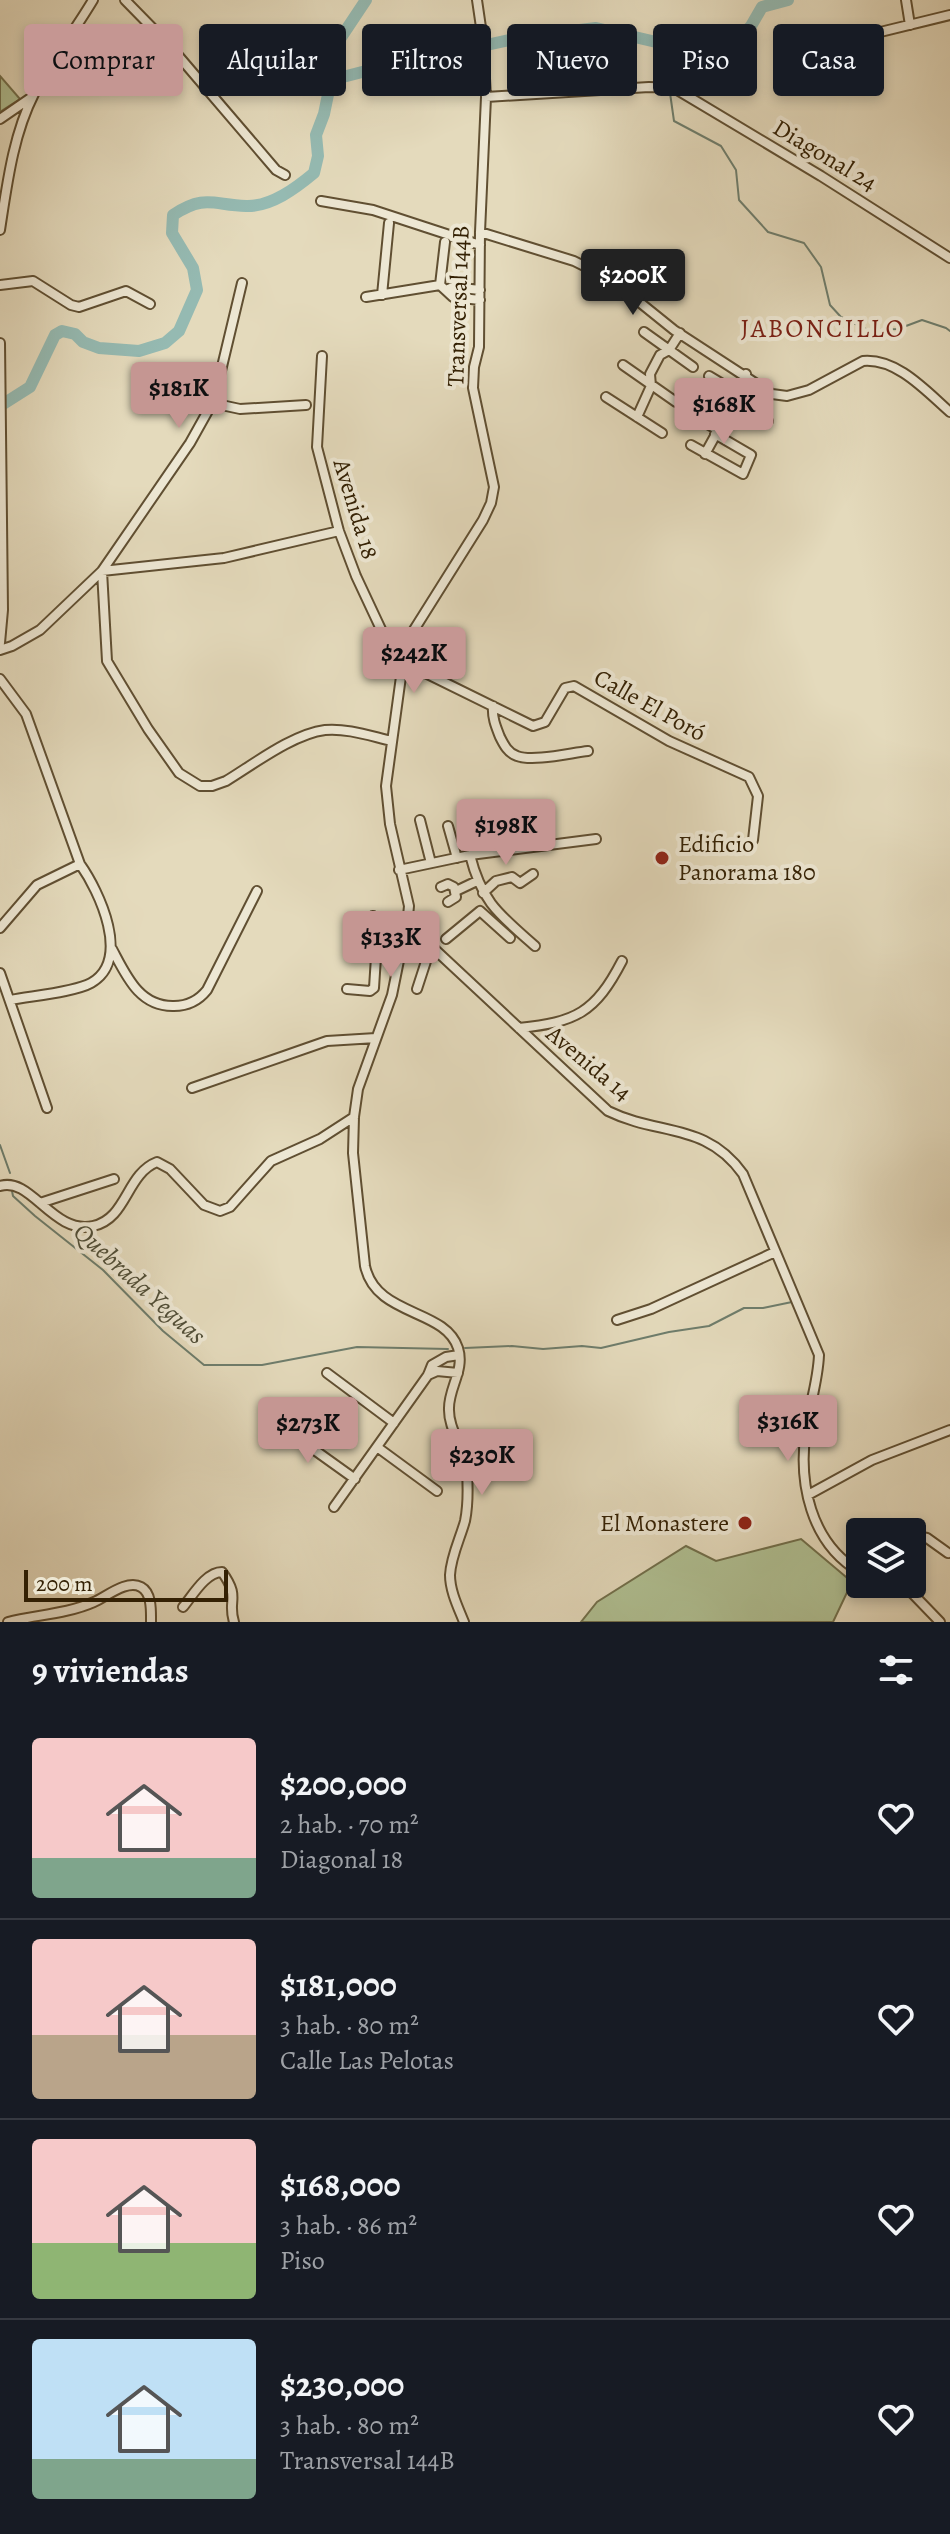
<!DOCTYPE html>
<html lang="es">
<head>
<meta charset="utf-8">
<style>
  :root { --surface:#171b24; --page:#20242c; --text:#f1f3f6; --muted:#9ea1a6; --line:#363941; --accent:#c59692 }
  body { margin:0; font-family:Alegreya,serif; background:var(--page); color:var(--text); height:100vh; display:flex; flex-direction:column; font-size:30px; white-space:nowrap }
  * { box-sizing:border-box; margin:0 }
  p { font-size:26px; color:var(--muted) }
  .icon { flex:none; width:44px; height:44px; fill:none; stroke:currentColor; stroke-width:2; stroke-linecap:round; stroke-linejoin:round }
  .map { position:relative; height:1622px; overflow:hidden }
  .drawer { display:flex; flex-direction:column; background:var(--surface); flex:1 }
  .drawer>* { flex:none }
  .banner { position:absolute; left:24px; top:24px; width:902px; height:72px; display:flex; gap:16px }
  .buttons { position:absolute; left:846px; top:1518px; display:grid; gap:16px }
  .buttons a { display:grid; place-items:center; width:80px; height:80px; border-radius:8px; background:var(--surface); box-shadow:0 4px 12px #0003; font-size:40px }
  .scale { position:absolute; left:24px; bottom:20px; width:204px; box-sizing:border-box; padding-left:8px; border:4px solid #342104; border-top:0; font-size:22px; line-height:28px; white-space:nowrap; color:#342104; -webkit-text-stroke:6px #ede7d3; paint-order:stroke }
  .price { position:absolute; translate:-50% -68px; padding:0 18px; border-radius:8px; background:var(--accent); color:#111; font-size:26px; line-height:52px; filter:drop-shadow(0 2px 4px #0008) }
  .price::after { content:''; position:absolute; left:50%; top:48px; width:24px; height:18px; margin-left:-12px; background:inherit; clip-path:polygon(0 0,100% 0,50% 100%) }
  .price.active { background:#222; color:#fff }
  ul { padding:0; list-style:none }
  li { display:flex; align-items:center; gap:24px; height:200px; padding:0 32px }
  li+li { border-top:2px solid var(--line) }
  li span { display:grid; place-items:center; flex:none; width:224px; height:160px; border-radius:8px; color:#555 }
  li>.icon { margin-inline-start:auto }
  span .icon { width:96px; height:96px; fill:#fffc; stroke-width:1 }
  li b { font-size:34px }
  h2 { display:flex; justify-content:space-between; align-items:center; height:96px; padding:0 32px; font-size:34px }
  .pill { padding:0 28px; border-radius:8px; background:var(--surface); box-shadow:0 4px 12px #0003; font-size:28px; line-height:72px }
  .pill.active { background:var(--accent); color:#111 }
  .map>svg:first-child { display:block }
</style>
</head>
<body>
<div class="map">
<svg width="950" height="1622" viewBox="0 0 950 1622">
  <rect width="100%" height="100%" fill="#e4dabc"/>
  <filter id="stains"><feTurbulence type="fractalNoise" baseFrequency=".0025" numOctaves="4"/><feColorMatrix values="0 0 0 0 .2 0 0 0 0 .09 0 0 0 0 .02 0 0 0 .5 -.17"/></filter>
  <radialGradient id="worn" r=".72"><stop offset=".6" stop-color="#630" stop-opacity="0"/><stop offset="1" stop-color="#630" stop-opacity=".3"/></radialGradient>
  <path fill="#b0c093" stroke="#72704c" stroke-width="2" d="M0,76L20,99L0,112Z
    M801,1539L852,1582L833,1622H581L597,1602L686,1546L716,1561Z"/>
  <g fill="none" stroke-linecap="round" stroke-linejoin="round">
    <path stroke="#6e7d6c" stroke-width="2" d="M673,83L687,57
      M670,93L674,121L721,146L736,170L739,200L768,232L804,243L821,267L830,305L841,317L868,330L898,329L922,320L946,328L950,331
      M0,1145L10,1173
      M12,1191L13,1196L35,1216L103,1270L163,1331L204,1365H262L357,1347L448,1349
      M465,1348L512,1346L543,1349L582,1346L601,1348L669,1332L709,1326L744,1308H763L792,1302"/>
    <path stroke="#95bab2" stroke-width="12" d="M331,80L444,51L468,49L523,37L596,28L669,45L687,57L714,56L731,46L751,26L762,7L788,0
      M0,406L30,387L55,335L62,331L75,334L83,342L99,348L139,351L165,343L179,331L197,290L193,268L172,233L173,215C205,194 213,205 246,206C271,207 296,188 314,173L318,156L316,135L324,114L331,80L334,48L366,0"/>
    <g stroke="#604f32" stroke-width="12">
      <path id="minor" d="M125,0L170,46L276,170L285,175
        M906,0L910,25
        M868,35L950,15
        M486,97L649,87L674,88L821,176L950,258
        M0,119L32,97
        M321,201L373,210L480,245
        M0,230C7,185 13,135 34,94C51,61 74,32 93,0
        M480,232L574,261L612,280L674,330L772,394L787,396L809,390L863,361C897,358 926,391 950,412
        M242,283L214,400L190,443L102,571L107,661L148,729L179,773L200,786H212L226,781C254,764 293,734 325,730C347,728 370,736 392,741
        M0,285L33,281L71,305L79,307L126,291L150,304
        M440,285L445,242
        M446,290L453,287L480,290
        M382,295L389,223
        M366,297L440,285L453,297L480,300
        M644,332L693,367
        M0,343L3,610L0,643
        M322,356L317,447L339,531L356,576L386,640L403,662L533,726L545,722L565,688L574,686L669,741L749,777L758,796L753,840
        M623,365L676,402
        M709,376L734,391
        M606,397L662,433
        M736,398L768,421
        M212,403L240,409L306,405
        M692,415L718,430
        M637,417L651,386L650,374L660,355L669,350L680,333
        M691,445L743,474L751,455L715,434
        M705,454L736,398L734,391L746,374
        M0,650L12,646L40,630L102,571L224,558L339,531
        M0,679L26,714L80,864L37,885L0,928
        M493,706C492,718 496,727 500,737C504,745 508,753 517,756C533,762 570,753 588,751
        M498,811L504,851
        M420,820L431,863
        M448,826L457,858
        M470,855C482,903 500,915 535,946
        M399,870L470,855L596,839
        M441,887L448,884L454,887L456,897L448,902
        M456,891L477,881
        M483,893L496,881L512,877L520,883L533,874
        M408,920L429,944L608,1111C659,1136 706,1122 743,1174L819,1355C818,1381 810,1403 806,1429C798,1482 810,1543 860,1572
        M446,939L480,911L510,938
        M112,949C126,975 139,1007 174,1006C187,1006 199,1000 207,990L257,891
        M0,973L47,1108
        M347,989L370,991L374,988L376,957L373,916
        M417,989L431,946
        M11,1000C31,996 75,992 91,983C132,960 99,891 80,864
        M519,1028C576,1022 595,1013 622,961
        M192,1088L327,1041L376,1038
        M0,1186C31,1176 53,1235 93,1226C127,1219 126,1174 157,1162L170,1169L204,1205L220,1211L230,1207L271,1161L320,1139L354,1117
        M40,1203L114,1179
        M617,1320L651,1309L775,1252
        M327,1373L394,1423
        M428,1375L437,1371L458,1373
        M270,1426H281L355,1479
        M377,1447L437,1491
        M808,1495L872,1460L950,1430
        M334,1507L428,1375L432,1365L446,1357L459,1355
        M912,1535L927,1538L948,1553
        M892,1584L912,1593L940,1622
        M183,1607C193,1595 206,1572 222,1572C241,1598 227,1600 234,1622
        M8,1622C35,1615 67,1614 94,1602C106,1597 127,1579 141,1587C152,1593 151,1611 151,1622
        M464,1622C458,1607 450,1591 450,1575C451,1556 460,1539 465,1521C468,1506 468,1488 467,1472C466,1448 448,1431 449,1408C449,1387 465,1370 458,1348C445,1308 376,1317 365,1266L353,1153L354,1117L358,1089L392,995L408,916L409,906L390,824L386,786L403,662L412,633L483,520L491,503L494,487L473,388L474,367L479,347L480,232L486,97L483,41L477,0"/>
    </g>
    <use href="#minor" stroke="#ede7d3" stroke-width="8"/>
  </g>
  <g fill="#8f2418" stroke="#ede7d3" stroke-width="3">
    <circle cx="662" cy="858" r="8"/>
    <circle cx="745" cy="1523" r="8"/>
  </g>
  <g text-anchor="middle" stroke-width="8" stroke-linejoin="round" paint-order="stroke">
    <g font-size="24" fill="#342104" stroke="#ede7d3">
      <text transform="translate(825 155) rotate(31)" y="8">Diagonal 24</text>
      <text transform="translate(458 306) rotate(-88)" y="8">Transversal 144B</text>
      <text transform="translate(356 509) rotate(73)" y="8">Avenida 18</text>
      <text transform="translate(650 705) rotate(29)" y="8">Calle El Poró</text>
      <text transform="translate(589 1063) rotate(40)" y="8">Avenida 14</text>
    </g>
    <g font-size="24" fill="#342104" stroke="#ede7d3" text-anchor="start">
      <text x="678" y="852">Edificio<tspan x="678" dy="28">Panorama 180</tspan></text>
      <text x="729" y="1531" text-anchor="end">El Monastere</text>
    </g>
    <g font-size="26" letter-spacing="2" fill="#7a1f14" stroke="#ede7d3">
      <text x="823" y="337">JABONCILLO</text>
    </g>
    <g font-size="26" font-style="italic" fill="#514f38" stroke="#ede7d3">
      <text transform="translate(140 1283) rotate(42)" y="9">Quebrada Yeguas</text>
    </g>
  </g>
  <rect width="100%" height="100%" filter="url(#stains)"/>
  <rect width="100%" height="100%" fill="url(#worn)"/>
</svg>
<div class="buttons">
<a><svg class="icon" aria-label="layers" viewBox="0 0 24 24"><path d="M12 4l9 5-9 5-9-5zM3 14l9 5 9-5"/></svg></a>
</div>
<div class="scale">200 m</div>
<b class="price active" style="left:633px;top:317px">$200K</b>
<b class="price" style="left:179px;top:430px">$181K</b>
<b class="price" style="left:724px;top:446px">$168K</b>
<b class="price" style="left:414px;top:695px">$242K</b>
<b class="price" style="left:506px;top:867px">$198K</b>
<b class="price" style="left:391px;top:979px">$133K</b>
<b class="price" style="left:788px;top:1463px">$316K</b>
<b class="price" style="left:308px;top:1465px">$273K</b>
<b class="price" style="left:482px;top:1497px">$230K</b>
<div class="banner">
<a class="pill active">Comprar</a>
<a class="pill">Alquilar</a>
<a class="pill">Filtros</a>
<a class="pill">Nuevo</a>
<a class="pill">Piso</a>
<a class="pill">Casa</a>
</div>
</div>
<section class="drawer">
<h2>9 viviendas<svg class="icon" aria-label="filters" viewBox="0 0 24 24"><path d="M4 7h16M4 17h16"/><circle cx="9" cy="7" r="2"/><circle cx="15" cy="17" r="2"/></svg></h2>
<ul>
<li><span style="background:linear-gradient(#f6c9c9 75%,#7fa58c 0)"><svg class="icon" aria-label="home" viewBox="0 0 24 24"><path d="M3 11l9-7 9 7M6 9v11h12V9"/></svg></span><div><b>$200,000</b><p>2 hab. · 70 m²</p><p>Diagonal 18</p></div><svg class="icon" aria-label="heart" viewBox="0 0 24 24"><path d="M12 20l-8-8c-3-5 5-10 8-4 3-6 11-1 8 4z"/></svg></li>
<li><span style="background:linear-gradient(#f6c9c9 60%,#b9a48a 0)"><svg class="icon" aria-label="home" viewBox="0 0 24 24"><path d="M3 11l9-7 9 7M6 9v11h12V9"/></svg></span><div><b>$181,000</b><p>3 hab. · 80 m²</p><p>Calle Las Pelotas</p></div><svg class="icon" aria-label="heart" viewBox="0 0 24 24"><path d="M12 20l-8-8c-3-5 5-10 8-4 3-6 11-1 8 4z"/></svg></li>
<li><span style="background:linear-gradient(#f6c9c9 65%,#8fb573 0)"><svg class="icon" aria-label="home" viewBox="0 0 24 24"><path d="M3 11l9-7 9 7M6 9v11h12V9"/></svg></span><div><b>$168,000</b><p>3 hab. · 86 m²</p><p>Piso</p></div><svg class="icon" aria-label="heart" viewBox="0 0 24 24"><path d="M12 20l-8-8c-3-5 5-10 8-4 3-6 11-1 8 4z"/></svg></li>
<li><span style="background:linear-gradient(#bfe0f5 75%,#7fa58c 0)"><svg class="icon" aria-label="home" viewBox="0 0 24 24"><path d="M3 11l9-7 9 7M6 9v11h12V9"/></svg></span><div><b>$230,000</b><p>3 hab. · 80 m²</p><p>Transversal 144B</p></div><svg class="icon" aria-label="heart" viewBox="0 0 24 24"><path d="M12 20l-8-8c-3-5 5-10 8-4 3-6 11-1 8 4z"/></svg></li>
</ul>
</section>
</body>
</html>
